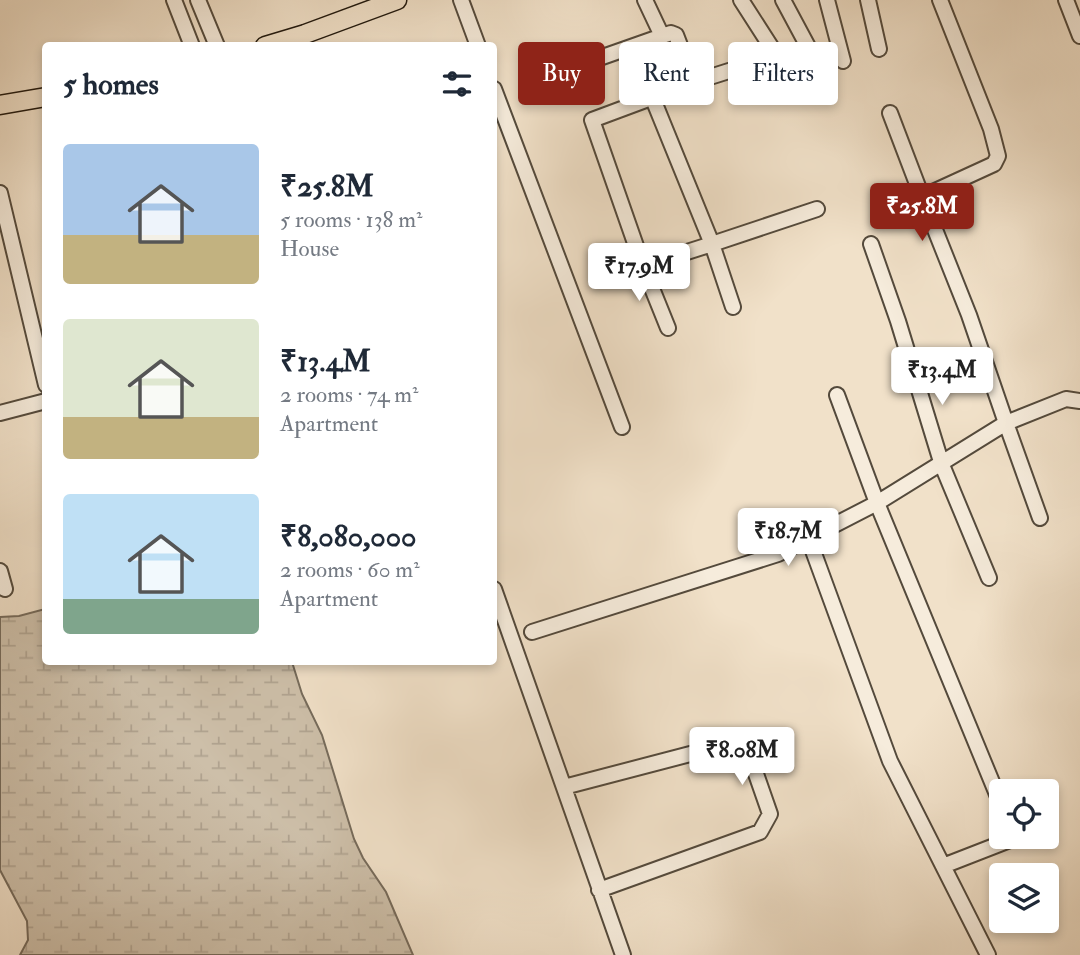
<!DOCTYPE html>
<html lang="en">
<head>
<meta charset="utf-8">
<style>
  :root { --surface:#fff; --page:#f2f2f3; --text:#1f2937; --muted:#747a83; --accent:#8f2418 }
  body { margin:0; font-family:"IM FELL Double Pica",serif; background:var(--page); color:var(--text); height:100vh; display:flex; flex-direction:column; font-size:26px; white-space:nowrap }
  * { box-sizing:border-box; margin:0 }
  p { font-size:23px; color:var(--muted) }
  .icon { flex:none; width:38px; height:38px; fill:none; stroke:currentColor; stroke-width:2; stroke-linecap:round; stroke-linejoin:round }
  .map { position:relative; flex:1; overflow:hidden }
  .sheet { position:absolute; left:42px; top:42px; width:455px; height:623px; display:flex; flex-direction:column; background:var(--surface); border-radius:7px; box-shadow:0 4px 10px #0003 }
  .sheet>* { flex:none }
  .guide { position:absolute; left:518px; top:42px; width:457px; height:63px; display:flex; gap:14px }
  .controls { position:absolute; left:989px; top:779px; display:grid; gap:14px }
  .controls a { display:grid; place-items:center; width:70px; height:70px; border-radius:7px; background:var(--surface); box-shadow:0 4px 10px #0003; font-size:35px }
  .price { position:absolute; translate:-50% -60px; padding:0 16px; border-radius:7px; background:#fff; color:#222; font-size:23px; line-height:46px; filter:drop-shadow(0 2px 4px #0008) }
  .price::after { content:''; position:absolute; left:50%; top:42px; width:21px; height:16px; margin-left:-10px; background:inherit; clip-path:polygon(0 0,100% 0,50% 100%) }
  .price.selected { background:var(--accent); color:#fff }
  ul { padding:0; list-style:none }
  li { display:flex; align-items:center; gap:21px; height:175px; padding:0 21px }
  li span { display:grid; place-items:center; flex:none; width:196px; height:140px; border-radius:7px; color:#555 }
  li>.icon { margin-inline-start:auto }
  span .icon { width:84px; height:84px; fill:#fffc; stroke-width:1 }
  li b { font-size:30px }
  h2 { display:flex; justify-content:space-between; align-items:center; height:84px; padding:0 21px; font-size:30px }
  .tag { padding:0 24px; border-radius:7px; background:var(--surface); box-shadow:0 4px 10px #0003; font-size:24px; line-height:63px }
  .tag.selected { background:var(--accent); color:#fff }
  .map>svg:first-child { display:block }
</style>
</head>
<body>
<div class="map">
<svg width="1080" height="955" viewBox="0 0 1080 955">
  <defs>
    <pattern id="wetland-marsh" width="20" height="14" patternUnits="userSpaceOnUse" patternTransform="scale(1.75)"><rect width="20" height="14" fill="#cdbfa9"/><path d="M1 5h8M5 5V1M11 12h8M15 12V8" fill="none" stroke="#b0a390"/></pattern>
  </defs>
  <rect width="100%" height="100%" fill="#f1e1c9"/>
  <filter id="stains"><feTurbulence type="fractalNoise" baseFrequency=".00286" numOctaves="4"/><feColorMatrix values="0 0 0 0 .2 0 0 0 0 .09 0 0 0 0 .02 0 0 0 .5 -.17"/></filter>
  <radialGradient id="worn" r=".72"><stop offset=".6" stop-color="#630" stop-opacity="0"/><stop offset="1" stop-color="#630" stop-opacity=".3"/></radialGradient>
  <path fill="url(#wetland-marsh)" stroke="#766b5b" stroke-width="2" d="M45,609L46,662H292L302,694L322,735L354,839L363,858L386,892L413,955H20L28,940L27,921L0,870V617L19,616Z"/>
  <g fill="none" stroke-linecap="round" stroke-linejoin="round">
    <g stroke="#544a3c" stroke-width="18">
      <path id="minor" d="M174,0L192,46
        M198,0L217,46
        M461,0L478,46
        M645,0L662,36L671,33L676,35L694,82L592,120L643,266L712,244L653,99
        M741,0L795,84
        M783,0L821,71
        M827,0L843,61
        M868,0L879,49
        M940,0L991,129L998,156L994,164L922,197L969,315L1006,423L1066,399L1080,401
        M1066,0L1080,36
        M554,74L662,36
        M694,82L732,70
        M494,89L622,427
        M890,113L922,197
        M0,193L46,385
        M871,244L898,321L942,465L989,578
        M643,266L668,328
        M733,307L712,244L817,209
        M837,395L877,503L1001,804
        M0,413L46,401
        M808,537L890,761L988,955
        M0,571L5,589
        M494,589L623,955
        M532,632L778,554L877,503L1006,423L1040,518
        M564,787L740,741L748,751L770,814L760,832L599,890
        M943,866L1015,838V836"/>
    </g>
    <g stroke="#1f170d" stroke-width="21">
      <path id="major" d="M265,46L305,34L397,0
        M0,105L46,97"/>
    </g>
    <use href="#minor" stroke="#f6ecdc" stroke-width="14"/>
    <use href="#major" stroke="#f1e1c9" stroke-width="18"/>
  </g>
  <rect width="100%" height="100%" filter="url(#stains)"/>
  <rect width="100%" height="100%" fill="url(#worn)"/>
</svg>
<div class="controls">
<a><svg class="icon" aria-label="locate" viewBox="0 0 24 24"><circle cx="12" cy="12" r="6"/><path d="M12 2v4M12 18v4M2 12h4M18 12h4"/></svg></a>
<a><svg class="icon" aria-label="layers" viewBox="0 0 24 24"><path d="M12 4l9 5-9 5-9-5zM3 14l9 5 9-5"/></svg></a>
</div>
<b class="price selected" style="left:922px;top:243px">₹25.8M</b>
<b class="price" style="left:639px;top:303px">₹17.9M</b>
<b class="price" style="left:942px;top:407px">₹13.4M</b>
<b class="price" style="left:788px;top:568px">₹18.7M</b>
<b class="price" style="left:742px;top:787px">₹8.08M</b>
<div class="guide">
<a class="tag selected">Buy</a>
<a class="tag">Rent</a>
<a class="tag">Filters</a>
</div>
<section class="sheet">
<h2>5 homes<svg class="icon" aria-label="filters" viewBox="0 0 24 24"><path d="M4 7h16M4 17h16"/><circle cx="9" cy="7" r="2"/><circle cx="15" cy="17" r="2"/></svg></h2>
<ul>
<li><span style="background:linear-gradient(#a9c7e8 65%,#c2b280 0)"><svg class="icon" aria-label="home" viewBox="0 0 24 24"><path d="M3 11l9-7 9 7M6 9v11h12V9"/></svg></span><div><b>₹25.8M</b><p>5 rooms · 138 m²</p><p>House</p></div></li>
<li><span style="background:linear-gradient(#dfe7d0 70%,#c2b280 0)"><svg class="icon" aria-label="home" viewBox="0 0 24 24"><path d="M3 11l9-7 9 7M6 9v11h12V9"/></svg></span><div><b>₹13.4M</b><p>2 rooms · 74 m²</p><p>Apartment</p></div></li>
<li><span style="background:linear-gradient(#bfe0f5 75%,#7fa58c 0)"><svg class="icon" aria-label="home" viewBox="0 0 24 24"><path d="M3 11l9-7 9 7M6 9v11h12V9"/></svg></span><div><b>₹8,080,000</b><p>2 rooms · 60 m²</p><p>Apartment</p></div></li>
</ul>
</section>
</div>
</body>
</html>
